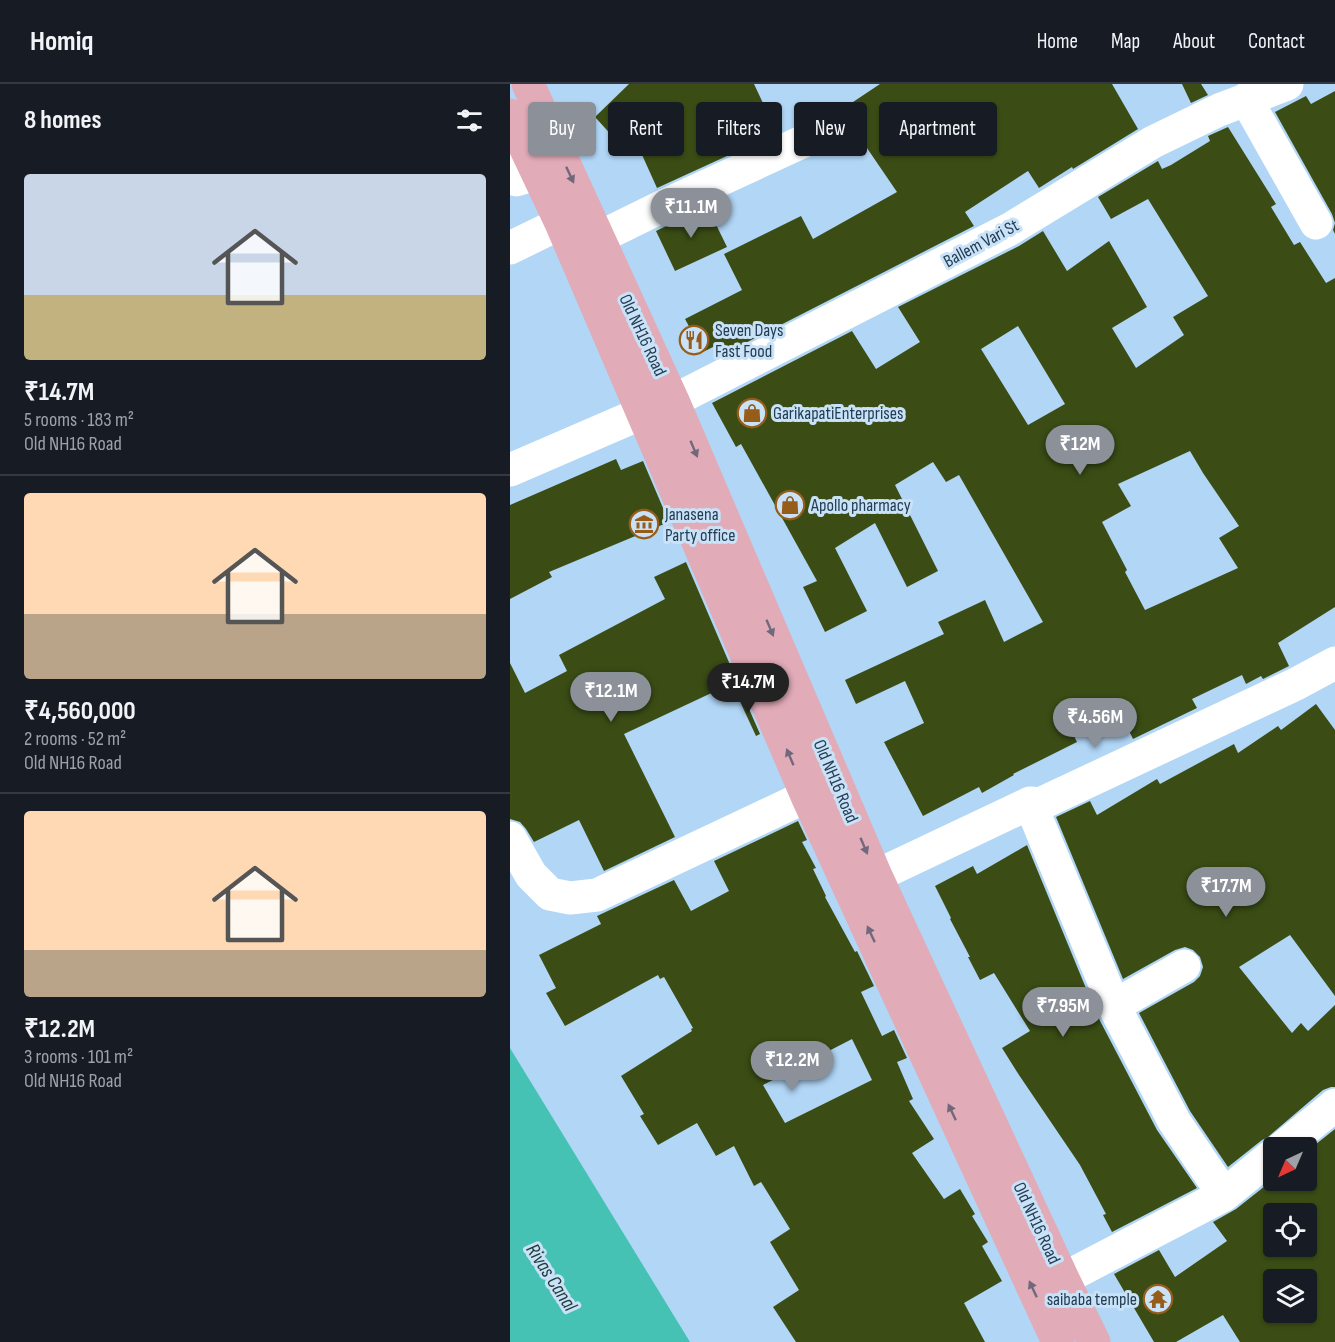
<!DOCTYPE html>
<html lang="en">
<head>
<meta charset="utf-8">
<style>
  :root { --surface:#171b24; --page:#242831; --text:#f1f3f6; --muted:#9ea1a6; --line:#363941; --accent:#8c9099 }
  body { margin:0; font-family:"Sofia Sans Condensed",sans-serif; background:var(--page); color:var(--text); height:100vh; display:flex; flex-direction:column; font-size:22px; white-space:nowrap }
  * { box-sizing:border-box; margin:0 }
  p { font-size:20px; color:var(--muted) }
  .icon { flex:none; width:33px; height:33px; fill:none; stroke:currentColor; stroke-width:2; stroke-linecap:round; stroke-linejoin:round }
  .map { position:relative; flex:1; overflow:hidden }
  .panel { display:flex; flex-direction:column; background:var(--surface); width:510px }
  .panel>* { flex:none }
  .hud { position:absolute; left:18px; top:18px; width:570px; height:54px; display:flex; gap:12px }
  .needle { width:39px; rotate:224deg }
  .fabs { position:absolute; left:753px; top:1053px; display:grid; gap:12px }
  .fabs a { display:grid; place-items:center; width:54px; height:54px; border-radius:6px; background:var(--surface); box-shadow:0 2px 4px #0004; font-size:30px }
  .price { position:absolute; translate:-50% -51px; padding:0 14px; border-radius:21px; background:var(--accent); color:#fff; font-size:20px; line-height:39px; filter:drop-shadow(0 2px 3px #0008) }
  .price::after { content:''; position:absolute; left:50%; top:36px; width:18px; height:14px; margin-left:-9px; background:inherit; clip-path:polygon(0 0,100% 0,50% 100%) }
  .price.selected { background:#222; color:#fff }
  ul { padding:0; list-style:none }
  li { display:grid; align-content:center; gap:12px; height:318px; padding:0 24px }
  li+li { border-top:2px solid var(--line) }
  li span { display:grid; place-items:center; height:186px; border-radius:6px; color:#555 }
  li>.icon { margin-inline-start:auto }
  span .icon { width:108px; height:108px; fill:#fffc; stroke-width:1 }
  li b { font-size:26px }
  h2 { display:flex; justify-content:space-between; align-items:center; height:72px; padding:0 24px; font-size:26px }
  .pill { padding:0 21px; border-radius:6px; background:var(--surface); box-shadow:0 2px 4px #0004; font-size:21px; line-height:54px }
  .pill.selected { background:var(--accent); color:#fff }
  header { display:flex; align-items:center; gap:36px; box-sizing:border-box; height:84px; padding:0 30px; background:var(--surface); border-bottom:2px solid var(--line) }
  header strong { font-size:28px }
  nav { display:flex; gap:33px; margin-inline-start:auto; font-size:21px }
  main { display:flex; flex:1; min-height:0 }
  .map>svg:first-child { display:block }
</style>
</head>
<body>
<header>
<strong>Homiq</strong>
<nav><a>Home</a><a>Map</a><a>About</a><a>Contact</a></nav>
</header>
<main>
<section class="panel">
<h2>8 homes<svg class="icon" aria-label="filters" viewBox="0 0 24 24"><path d="M4 7h16M4 17h16"/><circle cx="9" cy="7" r="2"/><circle cx="15" cy="17" r="2"/></svg></h2>
<ul>
<li><span style="background:linear-gradient(#c9d6e8 65%,#c2b280 0)"><svg class="icon" aria-label="home" viewBox="0 0 24 24"><path d="M3 11l9-7 9 7M6 9v11h12V9"/></svg></span><div><b>₹14.7M</b><p>5 rooms · 183 m²</p><p>Old NH16 Road</p></div></li>
<li><span style="background:linear-gradient(#ffd9b3 65%,#b9a48a 0)"><svg class="icon" aria-label="home" viewBox="0 0 24 24"><path d="M3 11l9-7 9 7M6 9v11h12V9"/></svg></span><div><b>₹4,560,000</b><p>2 rooms · 52 m²</p><p>Old NH16 Road</p></div></li>
<li><span style="background:linear-gradient(#ffd9b3 75%,#b9a48a 0)"><svg class="icon" aria-label="home" viewBox="0 0 24 24"><path d="M3 11l9-7 9 7M6 9v11h12V9"/></svg></span><div><b>₹12.2M</b><p>3 rooms · 101 m²</p><p>Old NH16 Road</p></div></li>
</ul>
</section>
<div class="map">
<svg width="825" height="1258" viewBox="0 0 825 1258">
  <rect width="100%" height="100%" fill="#b1d6f6"/>
  <path fill="#46c2b5" d="M0,964L180,1258H0Z"/>
  <path fill="#3b4d15" fill-rule="evenodd" d="M119,0H244L267,49L147,104L119,42L105,55L85,33Z
    M370,0H602L628,45L563,85L562,83L529,104L518,87L455,128L464,142L216,269L211,259L193,268L175,235L232,206L214,170L291,132L303,155L387,108L331,26Z
    M672,0H691L698,11L681,19Z
    M825,7V150L823,146L825,139L822,130L765,28L796,12L801,20Z
    M718,43L766,120L761,123L784,161L790,158L816,199L825,194V523L768,559L779,582L753,595L751,592L736,600L732,591L682,615L687,624L623,655L605,618L558,640L567,658L503,690L504,691L472,709L469,703L413,732L374,658L414,639L395,597L346,620L335,596L434,550L428,538L475,516L494,558L533,538L449,391L436,398L423,378L385,401L428,487L397,503L365,439L325,464L357,527L315,548L293,503L307,497L231,360L226,363L202,319L342,247L366,285L410,258L388,223L509,162L533,147L557,187L599,157L637,223L602,244L626,284L674,251L663,233L698,212L638,115L601,135L588,113L648,77L652,85L661,81L700,57L698,52ZM508,242L555,320L518,341L471,265ZM680,367L693,389L729,442L709,454L728,484L635,526L615,488L617,486L592,438L621,422L608,400Z
    M197,122L217,163L165,187L146,147Z
    M106,375L111,386L133,377L159,438L39,488L42,493L0,515V421Z
    M176,478L227,597L114,650L165,753L94,787L69,736L24,758L16,745L10,738L0,735V579L15,609L57,587L49,571L155,515L144,493Z
    M232,609L250,650L246,652L227,611Z
    M806,620L825,646V912L780,851L729,883L782,949L791,939L798,947L825,921V1003H821L813,1006L758,1053L752,1056L718,1083L680,1027L629,929L684,898L690,892L693,883L690,873L683,866L675,863L665,866L613,895L546,733L580,717L587,731L647,695L650,700L724,660L728,669L768,642L771,646Z
    M288,737L297,756L292,758L306,784L303,785L316,812L315,813L345,868L347,867L364,902L351,908L372,952L384,946L397,974L387,978L403,1015L399,1017L424,1055L402,1069L434,1115L450,1105L465,1130L462,1132L478,1158L472,1162L492,1197L454,1219L475,1258H286L263,1223L289,1206L260,1158L280,1145L251,1098L244,1102L224,1062L206,1072L187,1039L148,1061L130,1032L134,1030L111,992L182,947L181,945L183,944L154,893L150,895L148,891L55,942L36,909L46,904L29,871L91,840L87,832L164,796L181,827L219,807L204,777ZM342,955L362,996L275,1039L253,1001Z
    M517,761L587,931L647,1046L687,1104L602,1148L593,1131L596,1130L570,1081L509,991L492,964L520,947L484,889L470,896L458,873H460L440,835L441,834L425,802L463,782L467,790Z
    M825,1045V1258H730L713,1231L666,1258H644L604,1190L649,1166L665,1193L717,1157L703,1138L726,1125L764,1095V1096H796V1068ZM764,1130H796V1162H764ZM764,1196H796V1228H764Z"/>
  <g fill="none" stroke-linecap="round" stroke-linejoin="round">
    <path stroke="#fff" stroke-width="33" d="M736,15L806,139
      M0,86L6,96L27,90
      M88,154L151,123L307,51
      M0,164L51,139
      M163,317L500,145L643,58L709,26L777,0
      M0,386L132,329
      M520,719L604,922L664,1037L714,1111
      M0,754L21,791L40,810L60,814L87,811L297,712
      M366,792L520,719L530,720L786,600L825,579
      M604,922L674,882
      M772,1064L825,1021
      M553,1195L714,1111L764,1070"/>
    <path stroke="#e1abb8" stroke-width="33" d="M18,0L163,317L366,792L553,1195L584,1258
      M0,31L51,139L297,712L548,1258"/>
  </g>
  <defs><path id="oneway-solid" d="M-6-.8H1V-3.2L6.5 0L1 3.2V.8H-6Z" transform="scale(1.5)"/></defs>
  <g fill="#6f697b">
    <use href="#oneway-solid" transform="translate(60 91) rotate(65)"/>
    <use href="#oneway-solid" transform="translate(184 365) rotate(67)"/>
    <use href="#oneway-solid" transform="translate(260 544) rotate(67)"/>
    <use href="#oneway-solid" transform="translate(280 673) rotate(-113)"/>
    <use href="#oneway-solid" transform="translate(354 762) rotate(67)"/>
    <use href="#oneway-solid" transform="translate(361 850) rotate(-115)"/>
    <use href="#oneway-solid" transform="translate(442 1028) rotate(-115)"/>
    <use href="#oneway-solid" transform="translate(523 1205) rotate(-115)"/>
  </g>
  <defs>
    <g id="restaurant-ring" transform="scale(1.5)"><circle r="9.5" fill="#c9e2f7" stroke="#965d1a" stroke-width="1.5"/><path d="M-5-6h1v4h1v-4h1v4h1v-4h1v5L-1.5 .5V6h-2V.5L-5-1ZM5-6V6H3V1.5H1.5Q1.5-4 5-6Z" fill="#965d1a"/></g>
    <g id="shop-ring" transform="scale(1.5)"><circle r="9.5" fill="#c9e2f7" stroke="#965d1a" stroke-width="1.5"/><path d="M-5-2.5h2.3a2.7 3.5 0 0 1 5.4 0H5L5.5 6h-11ZM-1.5-2.5h3a1.5 2.3 0 0 0-3 0Z" fill="#965d1a"/></g>
    <g id="museum-ring" transform="scale(1.5)"><circle r="9.5" fill="#c9e2f7" stroke="#965d1a" stroke-width="1.5"/><path d="M0-6L6-3V-2H-6V-3ZM-5-1h2V3h-2ZM-1-1h2V3h-2ZM3-1h2V3H3ZM-6 4H6V6H-6Z" fill="#965d1a"/></g>
    <g id="temple-ring" transform="scale(1.5)"><circle r="9.5" fill="#c9e2f7" stroke="#965d1a" stroke-width="1.5"/><path d="M0-6L5-2H3V0L6.5 2.5H4V6H1.5V3h-3V6H-4V2.5H-6.5L-3 0V-2H-5Z" fill="#965d1a"/></g>
  </defs>
  <g fill-rule="evenodd">
    <use href="#restaurant-ring" x="184" y="256"/>
    <use href="#shop-ring" x="242" y="329"/>
    <use href="#shop-ring" x="280" y="421"/>
    <use href="#museum-ring" x="134" y="440"/>
    <use href="#temple-ring" x="648" y="1215"/>
  </g>
  <g text-anchor="middle" stroke-width="6" stroke-linejoin="round" paint-order="stroke">
    <g font-size="18" fill="#233d53" stroke="#c9e2f7">
      <text transform="translate(471 159) rotate(-28)" y="6">Ballem Vari St</text>
      <text transform="translate(133 251) rotate(65)" y="6">Old NH16 Road</text>
      <text transform="translate(326 697) rotate(67)" y="6">Old NH16 Road</text>
      <text transform="translate(527 1139) rotate(65)" y="6">Old NH16 Road</text>
    </g>
    <g font-size="18" fill="#233d53" stroke="#c9e2f7" text-anchor="start">
      <text x="205" y="252">Seven Days<tspan x="205" dy="21">Fast Food</tspan></text>
      <text x="263" y="335">GarikapatiEnterprises</text>
      <text x="301" y="427">Apollo pharmacy</text>
      <text x="155" y="436">Janasena<tspan x="155" dy="21">Party office</tspan></text>
      <text x="627" y="1221" text-anchor="end">saibaba temple</text>
    </g>
    <g font-size="20" font-style="italic" fill="#1f3a37" stroke="#c9e2f7">
      <text transform="translate(42 1193) rotate(57)" y="7">Rivas Canal</text>
    </g>
  </g>
</svg>
<div class="fabs">
<a><svg class="needle" viewBox="-14 -14 28 28"><path d="M0-13l5 13h-10z" fill="#e53935"/><path d="M0 13l5-13h-10z" fill="#9ea1a6"/></svg></a>
<a><svg class="icon" aria-label="locate" viewBox="0 0 24 24"><circle cx="12" cy="12" r="6"/><path d="M12 2v4M12 18v4M2 12h4M18 12h4"/></svg></a>
<a><svg class="icon" aria-label="layers" viewBox="0 0 24 24"><path d="M12 4l9 5-9 5-9-5zM3 14l9 5 9-5"/></svg></a>
</div>
<b class="price" style="left:181px;top:155px">₹11.1M</b>
<b class="price" style="left:570px;top:392px">₹12M</b>
<b class="price selected" style="left:238px;top:630px">₹14.7M</b>
<b class="price" style="left:101px;top:639px">₹12.1M</b>
<b class="price" style="left:585px;top:665px">₹4.56M</b>
<b class="price" style="left:716px;top:834px">₹17.7M</b>
<b class="price" style="left:553px;top:954px">₹7.95M</b>
<b class="price" style="left:282px;top:1008px">₹12.2M</b>
<div class="hud">
<a class="pill selected">Buy</a>
<a class="pill">Rent</a>
<a class="pill">Filters</a>
<a class="pill">New</a>
<a class="pill">Apartment</a>
</div>
</div>
</main>
</body>
</html>
